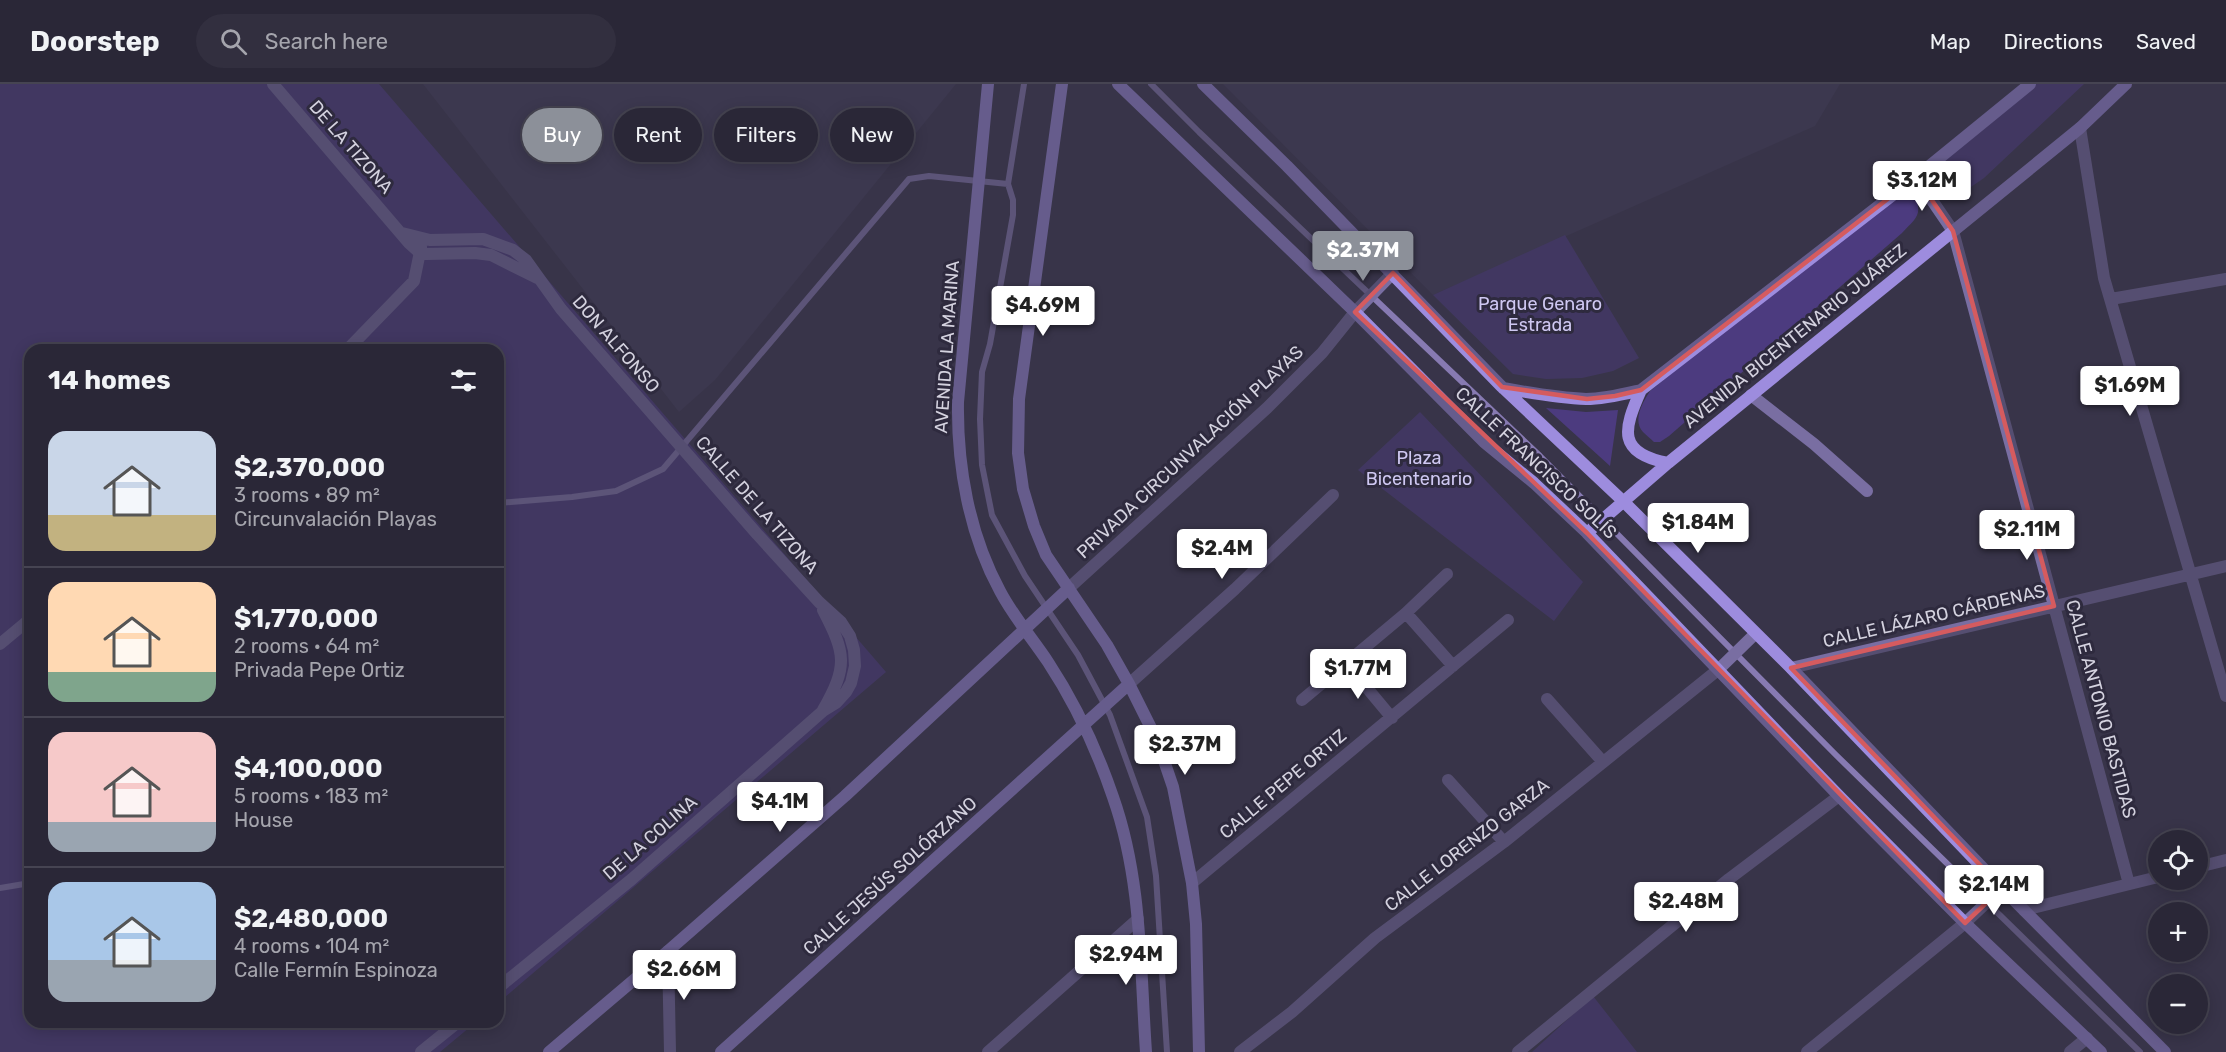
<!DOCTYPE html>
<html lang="en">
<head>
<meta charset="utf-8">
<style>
  :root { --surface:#2a2737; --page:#322f3f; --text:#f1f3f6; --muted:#a5a5ad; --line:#464452; --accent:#8c9099 }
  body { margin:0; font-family:Rubik,sans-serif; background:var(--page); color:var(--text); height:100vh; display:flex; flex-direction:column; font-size:22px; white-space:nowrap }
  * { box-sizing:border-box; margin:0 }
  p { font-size:20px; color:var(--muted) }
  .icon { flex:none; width:33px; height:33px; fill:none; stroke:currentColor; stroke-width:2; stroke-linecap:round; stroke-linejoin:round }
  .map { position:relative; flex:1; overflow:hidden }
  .panel { position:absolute; left:24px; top:260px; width:480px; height:684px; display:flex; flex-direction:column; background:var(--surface); border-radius:18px; box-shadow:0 3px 15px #0003,0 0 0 2px var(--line) }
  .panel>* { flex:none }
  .banner { position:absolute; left:522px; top:24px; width:570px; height:54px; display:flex; gap:12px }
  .buttons { position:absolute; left:2148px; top:746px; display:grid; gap:12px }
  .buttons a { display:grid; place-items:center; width:60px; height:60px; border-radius:50%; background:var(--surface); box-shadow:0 3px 15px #0003,0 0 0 2px var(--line); font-size:30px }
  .price { position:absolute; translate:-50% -51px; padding:0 14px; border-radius:6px; background:#fff; color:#222; font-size:20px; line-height:39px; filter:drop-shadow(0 2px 3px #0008) }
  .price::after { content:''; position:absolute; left:50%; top:36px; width:18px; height:14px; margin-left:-9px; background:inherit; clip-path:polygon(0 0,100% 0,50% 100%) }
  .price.selected { background:var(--accent); color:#fff }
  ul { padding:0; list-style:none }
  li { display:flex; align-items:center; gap:18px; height:150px; padding:0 24px }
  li+li { border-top:2px solid var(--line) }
  li span { display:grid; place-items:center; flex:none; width:168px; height:120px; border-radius:18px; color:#555 }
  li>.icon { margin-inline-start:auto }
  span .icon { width:72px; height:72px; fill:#fffc; stroke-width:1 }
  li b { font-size:26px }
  h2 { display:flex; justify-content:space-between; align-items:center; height:72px; padding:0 24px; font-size:26px }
  .pill { padding:0 21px; border-radius:27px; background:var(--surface); box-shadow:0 3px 15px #0003,0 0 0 2px var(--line); font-size:21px; line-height:54px }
  .pill.selected { background:var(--accent); color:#fff }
  header { display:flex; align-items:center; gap:36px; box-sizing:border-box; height:84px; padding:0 30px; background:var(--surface); border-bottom:2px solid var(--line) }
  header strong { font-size:28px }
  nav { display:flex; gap:33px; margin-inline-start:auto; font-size:21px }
  .search { width:420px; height:54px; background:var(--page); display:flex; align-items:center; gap:15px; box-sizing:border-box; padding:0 21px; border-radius:33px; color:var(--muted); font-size:22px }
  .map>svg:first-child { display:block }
</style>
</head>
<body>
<header>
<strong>Doorstep</strong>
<div class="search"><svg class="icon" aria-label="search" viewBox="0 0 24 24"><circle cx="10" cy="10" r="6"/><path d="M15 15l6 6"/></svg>Search here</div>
<nav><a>Map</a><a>Directions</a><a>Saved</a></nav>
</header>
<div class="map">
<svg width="2226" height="968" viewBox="0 0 2226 968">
  <rect width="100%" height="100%" fill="#383449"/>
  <path fill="#413c57" d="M423,0H956L715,296L679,328Z
    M1223,0H1840L1815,42L1433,211Z"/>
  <path fill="#4c3b7f" d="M0,0H379L886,588L498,919V266H30V938H476L440,968H0Z
    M2034,0H2084L1984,94L1968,105L1961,108H1953L1941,99L1938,92L1940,81Z
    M1903,108L1914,111C1924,131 1915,135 1902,149L1669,352L1660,358H1654C1650,354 1646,351 1643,348C1632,336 1643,318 1650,307L1889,112Z
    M1565,151L1639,274L1613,287L1582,294L1546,295L1513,290L1433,211Z
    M1546,324L1586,328L1618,326L1610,382Z
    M1420,328L1583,498L1554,537L1358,386Z
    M1593,912L1637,968H1532Z"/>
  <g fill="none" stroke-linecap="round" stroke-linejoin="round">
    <path stroke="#877ab2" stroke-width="6" d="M1151,0L1199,48L1540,372L1836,671L2140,968
      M1008,100L1024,0
      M498,419L572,413L616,407L663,385L909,95L929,92L1008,100L1013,116V131L990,260L982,288L980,335L982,381L992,431L1025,492L1078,571L1110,631L1147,733L1156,792L1167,968
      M0,804L30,799"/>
    <path stroke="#796ea2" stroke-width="12" d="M273,0L409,159L420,169L426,170L475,169L491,171L537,194
      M2080,44L2104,194L2226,612
      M1916,93L1953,147L2129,800
      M402,149L430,156L483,155L513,166L526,176L561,225L757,450L819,518L841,538L850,552L854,566L855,582L851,599L846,608L836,619L823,627L632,795L498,904
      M2111,215L2226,195
      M347,266L414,197L421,163
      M1751,311L1814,360L1867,407
      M1069,504L1267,324L1322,269L1355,228L1393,189
      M1406,529L1453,582
      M0,560L30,535
      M1347,580L1392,634
      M1791,584L2226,482
      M1129,600L1235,505L1333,411
      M1547,615L1603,678
      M1302,616L1406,529L1447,490
      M823,626C848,582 846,570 823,526
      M1448,696L1504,758
      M2198,783L2226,776
      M1192,799L1508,536
      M2024,826L2158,793
      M668,867L670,968
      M421,968L458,938
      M988,968L1138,835
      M1240,968L1292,928L1375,854L1504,758L1719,585L1755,550
      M1518,968L1729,795L1839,712
      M1807,968L1965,839L2002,804
      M2070,968L2087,954"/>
    <path stroke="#9d8cde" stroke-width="12" d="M988,0L958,318C957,382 969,450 1000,507C1013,532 1032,554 1048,578C1075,619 1097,666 1113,713C1142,795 1140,882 1146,968
      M1062,0L1019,315L1018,369L1023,405L1034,442L1046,471L1107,561L1129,600L1157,656L1173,703L1192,799L1196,840L1199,968
      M1118,0L1355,228L1484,358L1534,399L1587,449L1839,712L1965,839L2101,968
      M1203,0L1287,82L1502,303L1624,418L1791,584L2002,804L2165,968
      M1503,304C1530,309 1558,314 1586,315C1605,315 1624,310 1641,306L1916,93L2030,0
      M1641,306C1623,346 1617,369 1668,379
      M1587,449L1668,379L2080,44L2126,0
      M549,968L668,867L845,712L1069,504
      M721,968L1129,600"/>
  </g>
  <path d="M0 0H2226V968H0ZM1916,93L1953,147L2054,522L1791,584L2002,804L1965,839L1587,449L1355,228L1393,189L1502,303L1587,315L1615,312L1641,306Z" fill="#383449" fill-opacity=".55" fill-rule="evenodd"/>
  <path fill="none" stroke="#d55b5f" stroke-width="4.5" stroke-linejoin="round" d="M1916,93L1953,147L2054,522L1791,584L2002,804L1965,839L1587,449L1355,228L1393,189L1502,303L1587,315L1615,312L1641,306Z"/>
  <g text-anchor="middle" stroke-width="6" stroke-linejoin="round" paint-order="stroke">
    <g font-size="18" fill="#d4d2df" stroke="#2e2a3e">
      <text transform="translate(351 63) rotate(49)" y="6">DE LA TIZONA</text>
      <text transform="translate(1795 252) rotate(-39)" y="6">AVENIDA BICENTENARIO JUÁREZ</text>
      <text transform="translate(616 260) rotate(49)" y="6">DON ALFONSO</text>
      <text transform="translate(947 263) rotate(-86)" y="6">AVENIDA LA MARINA</text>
      <text transform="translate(1190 368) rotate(-43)" y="6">PRIVADA CIRCUNVALACIÓN PLAYAS</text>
      <text transform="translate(1536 379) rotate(43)" y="6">CALLE FRANCISCO SOLÍS</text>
      <text transform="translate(757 421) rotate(49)" y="6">CALLE DE LA TIZONA</text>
      <text transform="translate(1934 532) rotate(-13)" y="6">CALLE LÁZARO CÁRDENAS</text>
      <text transform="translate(2101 625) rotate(75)" y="6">CALLE ANTONIO BASTIDAS</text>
      <text transform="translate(1283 700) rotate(-40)" y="6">CALLE PEPE ORTIZ</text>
      <text transform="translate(650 754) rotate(-41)" y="6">DE LA COLINA</text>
      <text transform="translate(1467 761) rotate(-38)" y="6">CALLE LORENZO GARZA</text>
      <text transform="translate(890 792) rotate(-42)" y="6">CALLE JESÚS SOLÓRZANO</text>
    </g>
    <g font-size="18" fill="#cfc8f2" stroke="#2e2a3e">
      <text x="1540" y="226">Parque Genaro<tspan x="1540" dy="21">Estrada</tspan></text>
      <text x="1419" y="380">Plaza<tspan x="1419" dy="21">Bicentenario</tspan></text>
    </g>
  </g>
</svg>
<div class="buttons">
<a><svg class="icon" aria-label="locate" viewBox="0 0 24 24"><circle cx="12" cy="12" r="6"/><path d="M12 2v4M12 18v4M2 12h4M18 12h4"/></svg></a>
<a>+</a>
<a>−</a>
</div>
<b class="price" style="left:1922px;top:128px">$3.12M</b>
<b class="price selected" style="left:1363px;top:198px">$2.37M</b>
<b class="price" style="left:1043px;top:253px">$4.69M</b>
<b class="price" style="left:2130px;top:333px">$1.69M</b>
<b class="price" style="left:1698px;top:470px">$1.84M</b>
<b class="price" style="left:2027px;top:477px">$2.11M</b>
<b class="price" style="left:1222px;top:496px">$2.4M</b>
<b class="price" style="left:1358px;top:616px">$1.77M</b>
<b class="price" style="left:1185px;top:692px">$2.37M</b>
<b class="price" style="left:780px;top:749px">$4.1M</b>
<b class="price" style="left:1994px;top:832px">$2.14M</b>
<b class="price" style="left:1686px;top:849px">$2.48M</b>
<b class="price" style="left:1126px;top:902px">$2.94M</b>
<b class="price" style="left:684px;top:917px">$2.66M</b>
<div class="banner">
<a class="pill selected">Buy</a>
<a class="pill">Rent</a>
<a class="pill">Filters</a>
<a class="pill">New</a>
</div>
<section class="panel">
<h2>14 homes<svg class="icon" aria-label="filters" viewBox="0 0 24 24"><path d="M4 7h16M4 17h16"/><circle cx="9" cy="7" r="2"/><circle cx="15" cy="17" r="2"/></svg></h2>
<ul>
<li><span style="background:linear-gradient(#c9d6e8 70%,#c2b280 0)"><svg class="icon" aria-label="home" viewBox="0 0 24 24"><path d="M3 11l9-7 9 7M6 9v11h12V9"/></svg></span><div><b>$2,370,000</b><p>3 rooms · 89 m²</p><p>Circunvalación Playas</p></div></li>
<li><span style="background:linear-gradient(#ffd9b3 75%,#7fa58c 0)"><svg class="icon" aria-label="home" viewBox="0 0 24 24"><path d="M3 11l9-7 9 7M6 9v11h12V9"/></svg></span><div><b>$1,770,000</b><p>2 rooms · 64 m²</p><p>Privada Pepe Ortiz</p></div></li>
<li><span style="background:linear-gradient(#f6c9c9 75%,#9aa5b1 0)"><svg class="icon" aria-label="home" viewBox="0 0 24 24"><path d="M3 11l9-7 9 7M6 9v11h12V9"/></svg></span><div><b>$4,100,000</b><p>5 rooms · 183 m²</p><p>House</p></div></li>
<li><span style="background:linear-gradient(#a9c7e8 65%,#9aa5b1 0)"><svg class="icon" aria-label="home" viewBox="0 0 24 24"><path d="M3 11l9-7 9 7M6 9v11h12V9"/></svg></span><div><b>$2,480,000</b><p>4 rooms · 104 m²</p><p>Calle Fermín Espinoza</p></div></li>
</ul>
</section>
</div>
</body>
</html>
